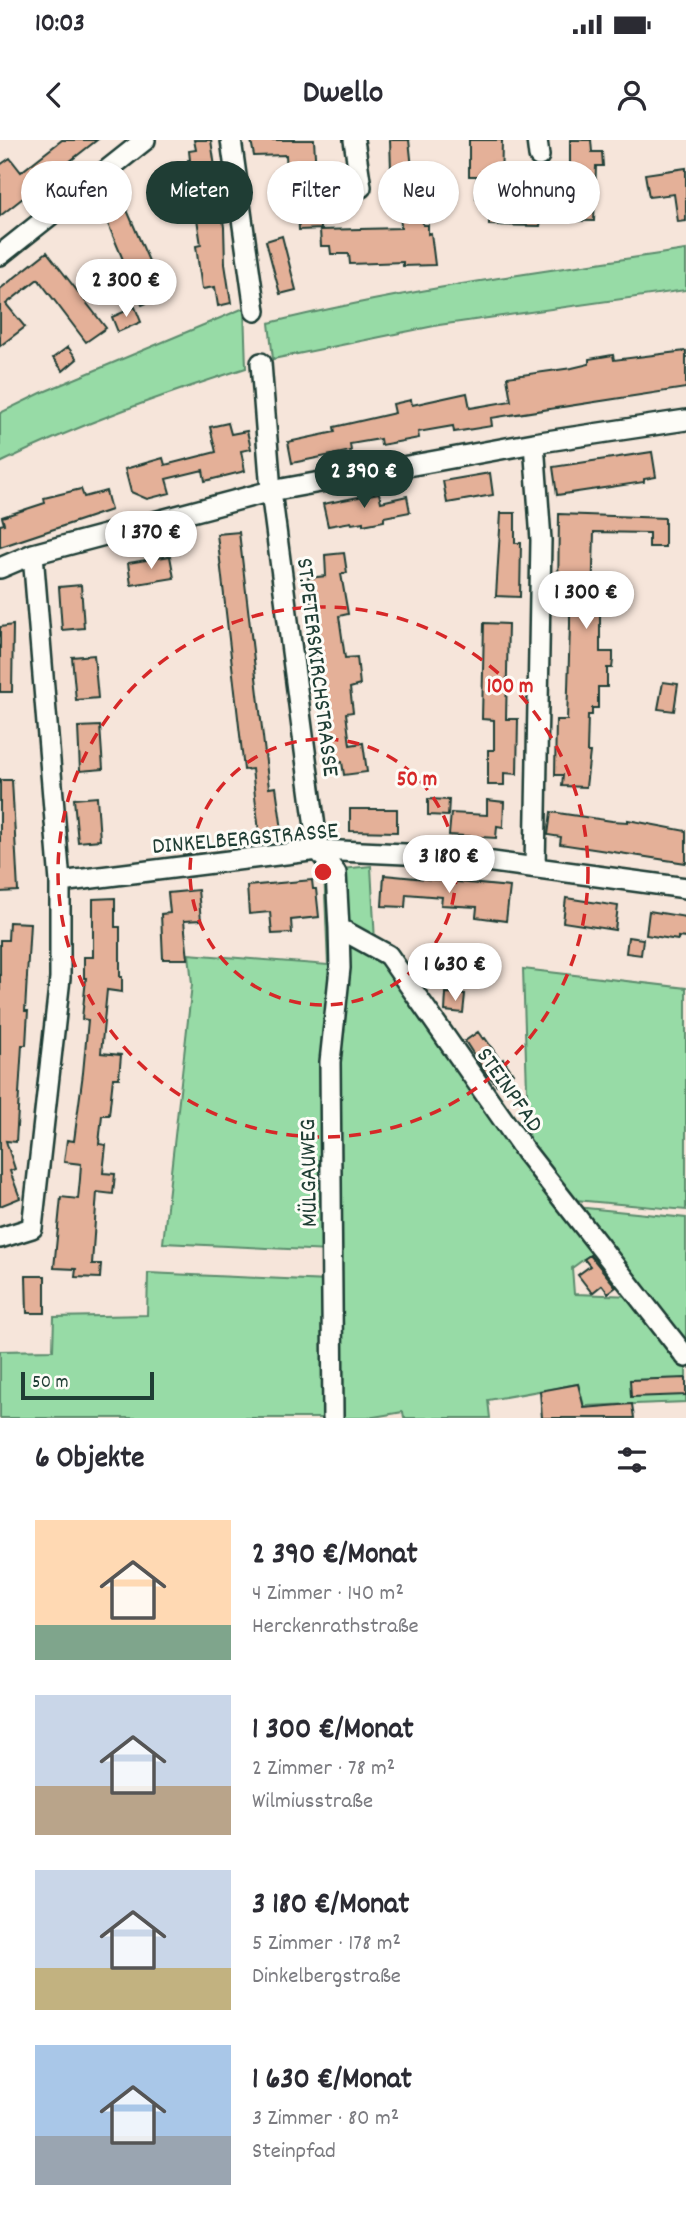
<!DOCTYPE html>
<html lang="de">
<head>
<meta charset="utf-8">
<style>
  :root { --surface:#fff; --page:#f7f7f7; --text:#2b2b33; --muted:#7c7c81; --accent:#1f3d34 }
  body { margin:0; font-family:Dekko,sans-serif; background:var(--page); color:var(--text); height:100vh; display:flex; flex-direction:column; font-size:26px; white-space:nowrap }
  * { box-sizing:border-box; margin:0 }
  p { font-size:23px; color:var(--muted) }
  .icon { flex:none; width:38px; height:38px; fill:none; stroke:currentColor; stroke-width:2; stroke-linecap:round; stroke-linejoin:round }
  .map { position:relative; height:1278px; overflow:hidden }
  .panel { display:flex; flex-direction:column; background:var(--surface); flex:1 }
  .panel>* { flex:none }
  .guide { position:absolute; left:21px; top:21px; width:644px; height:63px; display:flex; gap:14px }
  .scale { position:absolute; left:21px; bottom:18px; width:133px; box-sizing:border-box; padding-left:7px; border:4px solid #1f3d34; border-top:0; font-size:19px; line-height:24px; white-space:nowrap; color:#1f3d34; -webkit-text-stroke:5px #fdfcf7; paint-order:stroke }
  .price { position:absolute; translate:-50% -60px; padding:0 16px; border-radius:24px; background:#fff; color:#222; font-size:23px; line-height:46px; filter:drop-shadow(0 2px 4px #0008) }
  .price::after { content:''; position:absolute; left:50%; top:42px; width:21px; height:16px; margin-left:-10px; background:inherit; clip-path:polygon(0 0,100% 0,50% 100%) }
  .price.on { background:var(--accent); color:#fff }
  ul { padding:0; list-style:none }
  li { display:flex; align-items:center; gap:21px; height:175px; padding:0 35px }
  li span { display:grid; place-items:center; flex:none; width:196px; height:140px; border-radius:0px; color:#555 }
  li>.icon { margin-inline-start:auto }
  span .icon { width:84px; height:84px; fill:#fffc; stroke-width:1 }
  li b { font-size:30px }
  h2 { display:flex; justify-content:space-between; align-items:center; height:84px; padding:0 35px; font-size:30px }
  .pill { padding:0 24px; border-radius:32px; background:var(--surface); box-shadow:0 2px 5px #0004; font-size:24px; line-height:63px }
  .pill.on { background:var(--accent); color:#fff }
  .status { display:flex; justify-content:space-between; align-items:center; height:49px; padding:0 35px; background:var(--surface); direction:ltr }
  .status svg { height:19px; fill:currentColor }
  header { display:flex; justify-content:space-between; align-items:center; height:91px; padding:0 35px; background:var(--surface); font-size:32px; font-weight:700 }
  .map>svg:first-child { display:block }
</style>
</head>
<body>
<div class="status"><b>10:03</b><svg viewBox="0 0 49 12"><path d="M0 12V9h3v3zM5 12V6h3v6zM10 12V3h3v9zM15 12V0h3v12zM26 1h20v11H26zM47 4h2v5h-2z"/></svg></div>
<header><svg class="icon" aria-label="back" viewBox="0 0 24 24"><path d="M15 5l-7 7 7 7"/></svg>Dwello<svg class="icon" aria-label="person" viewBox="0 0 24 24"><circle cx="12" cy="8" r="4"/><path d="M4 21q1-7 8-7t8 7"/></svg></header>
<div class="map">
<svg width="686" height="1278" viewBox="0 0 686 1278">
  <rect width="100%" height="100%" fill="#f6e5da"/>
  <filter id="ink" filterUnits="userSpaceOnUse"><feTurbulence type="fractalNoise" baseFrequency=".0143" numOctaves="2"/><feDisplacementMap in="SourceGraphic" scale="14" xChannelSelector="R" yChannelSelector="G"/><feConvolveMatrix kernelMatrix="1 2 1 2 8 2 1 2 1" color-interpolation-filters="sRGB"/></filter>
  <g filter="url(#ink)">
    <path fill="#97dba6" stroke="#5b8c6d" stroke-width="2" d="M686,110V150L439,185L273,219L269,183C406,149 546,131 686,110Z
      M244,168L246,228C162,255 80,284 0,323V273L41,253Z
      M371,726L375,802L347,789L342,729Z
      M324,729H331L329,1111L163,1103L192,844L189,814L328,825Z
      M345,801L384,816L598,1109L572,1128L574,1154L635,1156L686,1224V1262L584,1266L578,1244L488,1260L490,1278H404L403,1272L368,1278H338L336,923Z
      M523,829L686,848V1070L575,1060L529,1010Z
      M576,1067L686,1078V1211Z
      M148,1133L328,1141V1278H0V1211L53,1210L54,1177L147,1175Z"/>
    <path fill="#e4b098" stroke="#1f3d34" stroke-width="2" d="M62,0H97L0,76V25L10,18L21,32Z
      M194,0H211L224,87L225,124L231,163L218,166L215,147L202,149L196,106L201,105L188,20H190L189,11L196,10Z
      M251,0H314L316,32H320L321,89L299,90L298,66L284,65V49H288L286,15L254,16Z
      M390,0H409L412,28H418L419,45H430L431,59H420L423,85H428V94L431,93L435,125L403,126V122L350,124L349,114H331L330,106H321L320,90L401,88L400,61H395L394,29H391Z
      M469,0H502L501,51L570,52V0H591L592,12H602L603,26H596L594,81L541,80L540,86L489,85V60L476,59L477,36H469Z
      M686,28V81L678,82L674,54L649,57L645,34Z
      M124,63L164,156L142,165L103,72Z
      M282,96L296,150L280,154L266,101Z
      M47,112L106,188L86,202L38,139L6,164L25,187L0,206V149Z
      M135,167L141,182L118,192L112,177Z
      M68,207L77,219L63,231L53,218Z
      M686,211V248L491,278L492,286L454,292L453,286L418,292L419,298L381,305L380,299L350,304L351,311L292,323L288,302L335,292L334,287L395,273L393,264L411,260L412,265L467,253L470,268L511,261L507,237L572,228L589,224V219L613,215L614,220Z
      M228,283L231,294L247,291L251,309L241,311L245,331L205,341L203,330L166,339L170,353L147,359L131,352L125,329L163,318L165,325L216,312L210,287Z
      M652,312L656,337L644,339V342L557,355L553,327Z
      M490,333L493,355L447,363L443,341Z
      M81,349L84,357L106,351L111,370L0,407V385L4,384L2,377L45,363L44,358Z
      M379,353L381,362L407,356L410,372L384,377V381L363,385V382L352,384L351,382L328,386L323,364Z
      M501,373H515V403H521L520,457L496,456Z
      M559,374L665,378V407H649V393L594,392L592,464H600V512H613V520L612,528H607V547H598V568H592V575H588L587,612H590L586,647L562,646L563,635H555L556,580H567L570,485V458H558Z
      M239,392L269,648L276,647L282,690L259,692L252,629L244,630L217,394Z
      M344,413L347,433L341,434L348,474L339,476L345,518L357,517L360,545L350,548L353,572L346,573L350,605L363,603L367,632L344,635L342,622L330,624L308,438L326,436L325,415Z
      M170,416L174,438L131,445L128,423Z
      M81,445L84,488L62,490L59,447Z
      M484,483L508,484L506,579H518L517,634L504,633V645H488V610H494V580L482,579Z
      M13,485L12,552H0V487Z
      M94,515L98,558L76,560L72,517Z
      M663,542L678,544L674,571L658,569Z
      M100,586L103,629L80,631L78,587Z
      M0,640H12L18,751L0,752Z
      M97,657L100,700L78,702L74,659Z
      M428,659L449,660L448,676L428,675Z
      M487,660L504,662L503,687L497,686L496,698L449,695L451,673L487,675Z
      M350,669H397V692L350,691Z
      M551,672L612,681L628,682V680L686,691V723L560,704L561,697L548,695Z
      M384,735L510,747L506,781L476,777L477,767L441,765L442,757L406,754L405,767L382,766Z
      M312,740L313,749H316L319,777L291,780L292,793L272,794L270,772L249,774L247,746Z
      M198,750L201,780L184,781L188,819H163L161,774L170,773L168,753Z
      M115,758V787H120V837H122V852L107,850L101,913L121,915L119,938H113L109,975H102L99,1004L106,1005L103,1033L115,1034L113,1054L97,1052L92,1124H101L100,1138L75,1137L76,1129L54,1128L61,1057L78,1059L80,1039L81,1024L64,1022L67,1000L74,1001L83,933L88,880L82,879L86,838H84V817H93V759Z
      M566,758L618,766L615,790L563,782Z
      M649,771L686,777V798L678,797V800L646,795Z
      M9,782L30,783L25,871H28L27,887L26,905H22L16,1002L6,1001L15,1029L10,1031L20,1058L0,1066V800H8Z
      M628,797L643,799L641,815L626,813Z
      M446,853L465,854L463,873L445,871Z
      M478,892L483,899L485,898L501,921L503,919L513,933L497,945L485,932L465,901Z
      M590,1115L616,1147L608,1153L602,1145L592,1153L578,1135L590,1126L584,1119Z
      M26,1136H45V1173H27Z
      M686,1238V1255L631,1257L630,1240Z
      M578,1244L584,1268L632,1264L634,1278H542L540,1251Z"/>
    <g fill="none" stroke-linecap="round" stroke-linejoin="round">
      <g stroke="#1f3d34" stroke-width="24">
        <path id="minor" d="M231,0L255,171
          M354,0L361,47
          M537,0L539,16
          M0,115L145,0
          M261,223L271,351L318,710L336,733L339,788L388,815L525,1011L686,1217
          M534,303L541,400L535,727
          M0,428L33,414L271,351L534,303L686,280
          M60,742L318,710L448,716L686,748
          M0,1098L32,1088L60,838V742L33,414
          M333,1278L330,922L340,828L339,788"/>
      </g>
      <use href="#minor" stroke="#fdfcf7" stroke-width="19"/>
    </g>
  </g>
  <g fill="none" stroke="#d62828" stroke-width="3.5" stroke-dasharray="12 9">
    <circle cx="323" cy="732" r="133"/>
    <circle cx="323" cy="732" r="265"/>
  </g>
  <g text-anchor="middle" stroke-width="6" stroke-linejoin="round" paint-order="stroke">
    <g font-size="24" fill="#1f3d34" stroke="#fdfcf7">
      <text transform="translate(319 527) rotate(83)" y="8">ST.PETERSKIRCHSTRASSE</text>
      <text transform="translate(245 697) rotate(-5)" y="8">DINKELBERGSTRASSE</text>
      <text transform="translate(511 949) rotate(55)" y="8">STEINPFAD</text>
      <text transform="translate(307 1033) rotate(-91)" y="8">MÜLGAUWEG</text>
    </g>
  </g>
  <circle cx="323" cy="732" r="10" fill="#d62828" stroke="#fdfcf7" stroke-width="3.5"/>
  <g font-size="21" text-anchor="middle" font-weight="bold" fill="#d62828" stroke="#fdfcf7" stroke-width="6" stroke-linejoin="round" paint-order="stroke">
    <text x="510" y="552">100 m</text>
    <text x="417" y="645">50 m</text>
  </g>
</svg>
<div class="scale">50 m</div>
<b class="price" style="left:126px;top:179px">2 300 €</b>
<b class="price on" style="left:364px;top:370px">2 390 €</b>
<b class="price" style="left:151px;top:431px">1 370 €</b>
<b class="price" style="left:586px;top:491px">1 300 €</b>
<b class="price" style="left:449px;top:755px">3 180 €</b>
<b class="price" style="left:455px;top:863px">1 630 €</b>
<div class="guide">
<a class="pill">Kaufen</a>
<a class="pill on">Mieten</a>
<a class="pill">Filter</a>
<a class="pill">Neu</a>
<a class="pill">Wohnung</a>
</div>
</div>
<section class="panel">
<h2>6 Objekte<svg class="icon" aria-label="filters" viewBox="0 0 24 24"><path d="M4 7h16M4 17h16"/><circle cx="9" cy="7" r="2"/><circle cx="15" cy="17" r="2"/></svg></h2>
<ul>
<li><span style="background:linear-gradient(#ffd9b3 75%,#7fa58c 0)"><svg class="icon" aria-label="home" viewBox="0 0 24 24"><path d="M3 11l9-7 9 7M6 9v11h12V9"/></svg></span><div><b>2 390 €/Monat</b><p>4 Zimmer · 140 m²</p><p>Herckenrathstraße</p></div></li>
<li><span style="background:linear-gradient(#c9d6e8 65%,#b9a48a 0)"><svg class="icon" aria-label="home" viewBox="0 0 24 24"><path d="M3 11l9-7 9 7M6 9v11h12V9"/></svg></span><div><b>1 300 €/Monat</b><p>2 Zimmer · 78 m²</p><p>Wilmiusstraße</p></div></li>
<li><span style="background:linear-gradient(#c9d6e8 70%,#c2b280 0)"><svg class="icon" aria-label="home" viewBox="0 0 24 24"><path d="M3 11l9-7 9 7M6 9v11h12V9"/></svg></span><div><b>3 180 €/Monat</b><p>5 Zimmer · 178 m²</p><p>Dinkelbergstraße</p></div></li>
<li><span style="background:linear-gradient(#a9c7e8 65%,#9aa5b1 0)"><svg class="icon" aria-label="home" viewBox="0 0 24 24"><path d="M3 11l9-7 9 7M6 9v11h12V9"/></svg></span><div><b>1 630 €/Monat</b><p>3 Zimmer · 80 m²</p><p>Steinpfad</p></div></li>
</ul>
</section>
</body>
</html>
